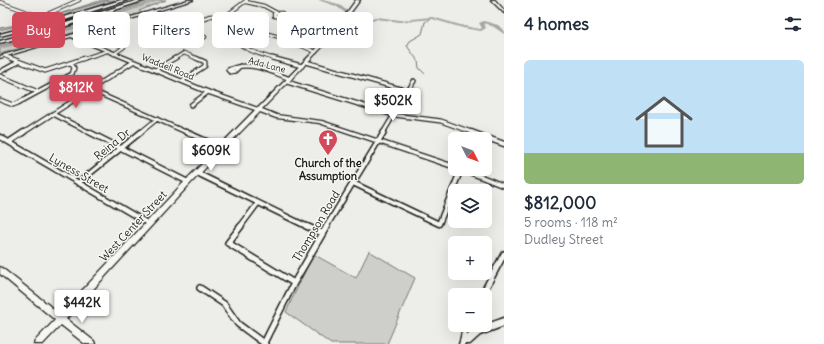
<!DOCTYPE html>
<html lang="en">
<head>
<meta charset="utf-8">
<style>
  :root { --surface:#fff; --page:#f2f2f3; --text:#1f2937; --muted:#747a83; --line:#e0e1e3; --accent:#d1495b }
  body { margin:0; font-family:Delius,sans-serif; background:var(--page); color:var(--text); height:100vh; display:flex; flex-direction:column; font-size:15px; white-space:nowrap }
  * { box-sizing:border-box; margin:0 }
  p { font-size:13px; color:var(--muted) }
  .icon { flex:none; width:22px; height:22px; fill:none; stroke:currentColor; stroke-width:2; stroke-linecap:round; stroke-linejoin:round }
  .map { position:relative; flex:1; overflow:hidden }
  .drawer { display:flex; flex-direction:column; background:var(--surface); width:320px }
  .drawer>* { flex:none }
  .guide { position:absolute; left:12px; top:12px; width:380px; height:36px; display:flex; gap:8px }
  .needle { width:26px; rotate:132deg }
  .tools { position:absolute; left:448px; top:132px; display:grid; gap:8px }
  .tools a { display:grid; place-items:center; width:44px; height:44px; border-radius:6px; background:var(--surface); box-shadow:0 4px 16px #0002; font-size:20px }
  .price { position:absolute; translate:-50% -34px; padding:0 9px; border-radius:4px; background:#fff; color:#222; font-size:13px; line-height:26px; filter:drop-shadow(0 1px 2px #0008) }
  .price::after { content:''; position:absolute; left:50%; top:24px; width:12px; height:9px; margin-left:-6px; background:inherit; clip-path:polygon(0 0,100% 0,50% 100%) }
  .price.on { background:var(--accent); color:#fff }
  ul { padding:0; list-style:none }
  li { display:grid; align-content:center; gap:8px; height:212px; padding:0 20px }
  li+li { border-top:1px solid var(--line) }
  li span { display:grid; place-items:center; height:124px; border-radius:6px; color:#555 }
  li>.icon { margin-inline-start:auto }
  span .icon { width:72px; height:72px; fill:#fffc; stroke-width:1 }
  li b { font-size:17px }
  h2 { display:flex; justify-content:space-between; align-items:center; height:48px; padding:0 20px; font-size:17px }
  .tag { padding:0 14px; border-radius:6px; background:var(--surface); box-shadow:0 4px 16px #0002; font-size:14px; line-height:36px }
  .tag.on { background:var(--accent); color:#fff }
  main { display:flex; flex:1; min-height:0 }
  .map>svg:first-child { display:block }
</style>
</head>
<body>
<main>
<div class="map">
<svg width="504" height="344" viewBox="0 0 504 344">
  <rect width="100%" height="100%" fill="#edede9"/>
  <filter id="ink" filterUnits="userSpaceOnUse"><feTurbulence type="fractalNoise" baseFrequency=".025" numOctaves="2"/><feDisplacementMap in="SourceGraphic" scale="8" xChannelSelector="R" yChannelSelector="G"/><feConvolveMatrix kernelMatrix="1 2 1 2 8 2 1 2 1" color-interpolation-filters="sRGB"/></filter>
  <g filter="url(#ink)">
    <path fill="#cececb" stroke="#757574" d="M102,0H115L83,11L0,30V28L41,20Z
      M151,0H166L139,11L142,13L0,54V46L113,14Z
      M369,251L415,278L387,344H331L286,312L313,254L356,278Z"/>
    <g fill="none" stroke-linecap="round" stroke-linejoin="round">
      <path stroke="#6f6f6d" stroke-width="1" d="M46,18L109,0
        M425,74L419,68L418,61L407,46L410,41L422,34L425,22L430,19L429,18"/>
      <path fill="#a6a6a3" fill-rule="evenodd" d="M155,0H161L96,23L0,49V47L92,21Z
        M318,0H324L338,4L346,10L371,18L377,17L400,20L432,17L464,26L480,29L482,28L479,23L484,21L498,25L504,31V34L494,27L484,23L486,28L481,31L463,28L432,19L400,22L377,19L371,20L344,12L336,6Z"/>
      <g stroke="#1c1c1c" stroke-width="4.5">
        <path id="street-far3" d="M0,2L41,17L79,0
          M246,2L264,6L277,13
          M153,12L177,22L187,24L210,16L227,15
          M277,13H282L283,15L280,17L274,16V14Z
          M227,15V18L233,24L283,38L316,52
          M227,15L247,0
          M187,24L188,30L196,36
          M249,29L235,38C239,49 265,56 275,59
          M200,35L205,37L196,39V36Z
          M96,46L109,41L124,47L114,54
          M5,56L12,59
          M82,59L107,51
          M174,59L184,53L198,59"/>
      </g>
      <g stroke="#1c1c1c" stroke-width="5.5">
        <path id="street-far2" d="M10,58L45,71L85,58
          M272,58L302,66
          M306,62L408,91
          M240,66L235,71L230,72L228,70C249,60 270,71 290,79
          M155,70L175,58
          M0,72L18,62
          M0,76L38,92
          M182,81L205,66V62L196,58
          M287,82L394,115L441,121L474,133
          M91,90L188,133
          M0,100L13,105L18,103L72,74L74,68L71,63
          M191,105L208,92
          M53,114L91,133
          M23,133L133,62
          M140,133L157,119
          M383,133L414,81"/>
      </g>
      <g stroke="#1c1c1c" stroke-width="7">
        <path id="street-far1" d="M89,132L188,182
          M186,132L222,148
          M471,132L504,144
          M0,137L149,224
          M9,142L24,132
          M197,173L308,227
          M78,183L141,132
          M353,183L439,224L461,169
          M240,227L258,203
          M326,227L384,132"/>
      </g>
      <g stroke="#1c1c1c" stroke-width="8">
        <path id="street" d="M241,226L228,243L294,283
          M306,226L322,233
          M200,288L224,304L238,324L265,344
          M482,295L504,254
          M264,343L294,283L327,226
          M462,344L466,325"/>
      </g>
      <g stroke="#1c1c1c" stroke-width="2.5">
        <path id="secondary" d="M188,0H193L75,36L210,91L258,108L332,33L356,0H360L334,35L262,109L277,115L322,121L455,165V169L319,123L276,118L260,112L190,184L66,319L94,341L95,344H85L61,325L43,344H34L35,341L55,320L0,274V267L2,268L60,314L186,180L255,110L206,93L71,37L0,58V56Z
          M491,0H495L504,10V13Z
          M458,169H467L504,184V188L459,170Z"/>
      </g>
      <g stroke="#1c1c1c" stroke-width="3">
        <path id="primary" d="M504,318V326L480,335L470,344H459C465,330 490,323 504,318Z"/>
      </g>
      <g stroke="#1c1c1c" stroke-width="3">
        <path id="highway" d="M121,0H127L65,20L0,36V34L61,18Z
          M139,0H145L70,25L0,43V41L66,23Z"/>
      </g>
      <use href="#street-far3" stroke="#f6f6f2" stroke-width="2.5"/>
      <use href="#street-far2" stroke="#f6f6f2" stroke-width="3"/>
      <use href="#street-far1" stroke="#f6f6f2" stroke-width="4"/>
      <use href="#street" stroke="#f6f6f2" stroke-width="5"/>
      <use href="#secondary" fill="#f6f6f2" fill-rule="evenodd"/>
      <use href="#primary" fill="#f6f6f2" fill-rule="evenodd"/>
      <use href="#highway" fill="#f6f6f2" fill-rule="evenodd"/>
    </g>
  </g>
  <defs>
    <g id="church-pin" transform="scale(1)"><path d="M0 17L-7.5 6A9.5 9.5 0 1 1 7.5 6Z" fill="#d1495b" stroke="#f6f6f2"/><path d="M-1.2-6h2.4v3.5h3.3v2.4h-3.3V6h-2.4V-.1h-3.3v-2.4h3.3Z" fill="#fff"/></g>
  </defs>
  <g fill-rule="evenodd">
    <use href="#church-pin" x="328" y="139"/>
  </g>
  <g text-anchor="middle" stroke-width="3" stroke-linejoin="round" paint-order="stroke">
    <g font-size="9" fill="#1c1c1c" stroke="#f6f6f2">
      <text transform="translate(267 65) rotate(15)" y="3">Ada Lane</text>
      <text transform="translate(168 67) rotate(22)" y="3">Waddell Road</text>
    </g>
    <g font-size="11" fill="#1c1c1c" stroke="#f6f6f2">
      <text transform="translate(112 144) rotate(-39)" y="4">Reina Dr</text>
      <text transform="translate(79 173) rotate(30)" y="4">Lyness Street</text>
      <text transform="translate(133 226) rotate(-47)" y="4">West Center Street</text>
      <text transform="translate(316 226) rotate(-59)" y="4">Thompson Road</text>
    </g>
    <g font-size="11" font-weight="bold" fill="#1c1c1c" stroke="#f6f6f2">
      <text x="328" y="167">Church of the<tspan x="328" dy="13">Assumption</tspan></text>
    </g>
  </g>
</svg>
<div class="tools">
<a><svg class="needle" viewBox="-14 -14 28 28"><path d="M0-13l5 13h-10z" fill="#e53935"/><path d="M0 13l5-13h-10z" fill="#747a83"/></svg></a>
<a><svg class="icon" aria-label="layers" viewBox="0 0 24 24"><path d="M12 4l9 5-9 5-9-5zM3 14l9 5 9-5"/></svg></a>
<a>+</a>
<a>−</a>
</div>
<b class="price on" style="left:76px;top:109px">$812K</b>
<b class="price" style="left:393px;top:122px">$502K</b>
<b class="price" style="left:211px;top:172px">$609K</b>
<b class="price" style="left:82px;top:324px">$442K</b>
<div class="guide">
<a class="tag on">Buy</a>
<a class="tag">Rent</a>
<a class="tag">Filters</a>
<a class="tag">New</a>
<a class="tag">Apartment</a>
</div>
</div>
<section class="drawer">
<h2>4 homes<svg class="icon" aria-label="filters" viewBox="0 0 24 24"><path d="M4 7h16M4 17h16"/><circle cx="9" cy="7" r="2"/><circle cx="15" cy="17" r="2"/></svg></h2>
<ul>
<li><span style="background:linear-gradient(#bfe0f5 75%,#8fb573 0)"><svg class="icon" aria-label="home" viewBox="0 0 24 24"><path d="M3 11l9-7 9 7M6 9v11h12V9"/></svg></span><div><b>$812,000</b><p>5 rooms · 118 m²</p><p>Dudley Street</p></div></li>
</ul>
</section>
</main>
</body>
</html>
